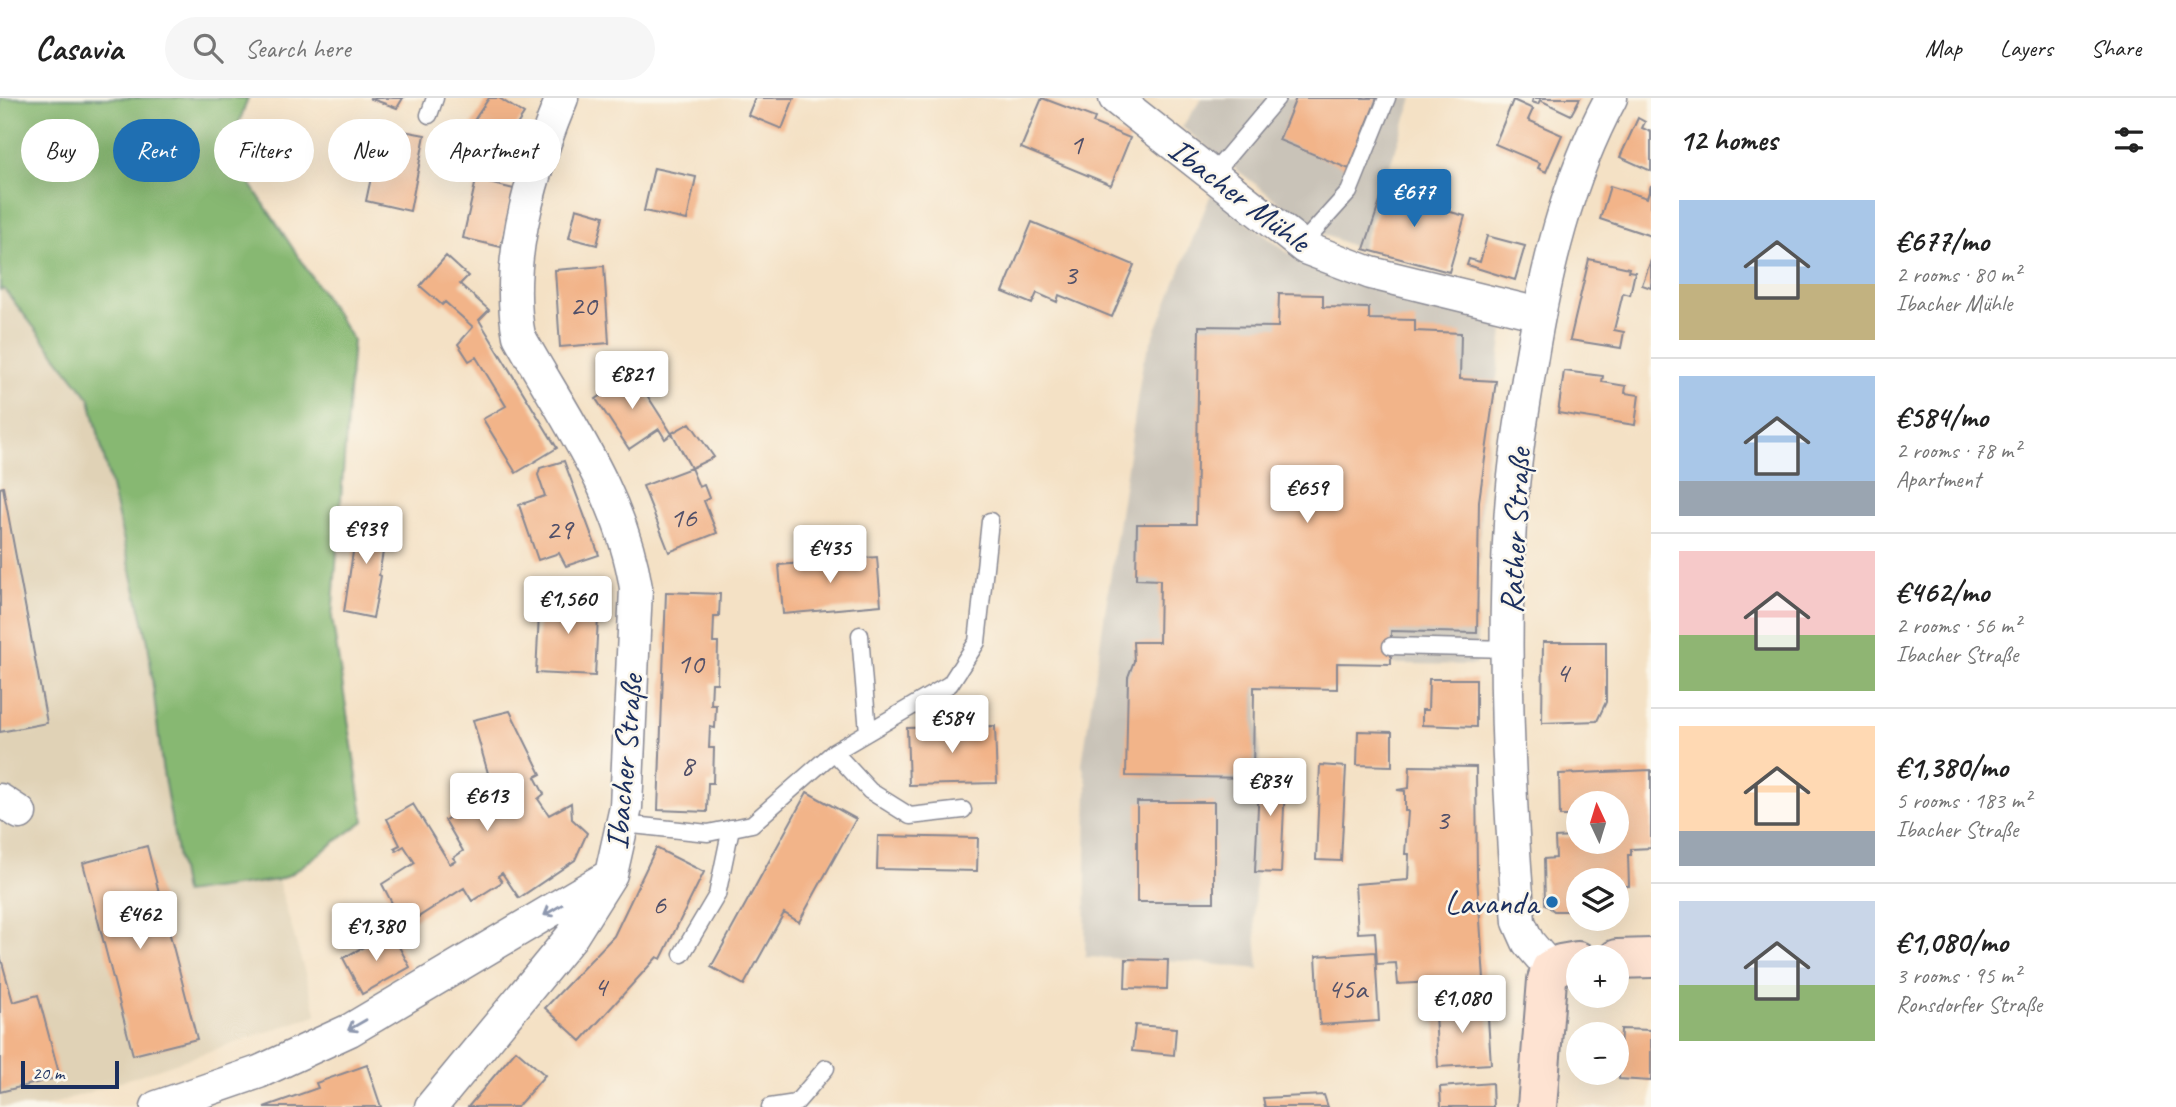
<!DOCTYPE html>
<html lang="en">
<head>
<meta charset="utf-8">
<style>
  :root { --surface:#fff; --page:#f6f6f6; --text:#222; --muted:#767676; --line:#e0e0e0; --accent:#1f6fb2 }
  body { margin:0; font-family:Caveat,sans-serif; background:var(--page); color:var(--text); height:100vh; display:flex; flex-direction:column; font-size:26px; white-space:nowrap }
  * { box-sizing:border-box; margin:0 }
  p { font-size:23px; color:var(--muted) }
  .icon { flex:none; width:38px; height:38px; fill:none; stroke:currentColor; stroke-width:2; stroke-linecap:round; stroke-linejoin:round }
  .map { position:relative; flex:1; overflow:hidden }
  .sheet { display:flex; flex-direction:column; background:var(--surface); width:525px }
  .sheet>* { flex:none }
  .guide { position:absolute; left:21px; top:21px; width:665px; height:63px; display:flex; gap:14px }
  .needle { width:46px; rotate:356deg }
  .buttons { position:absolute; left:1566px; top:693px; display:grid; gap:14px }
  .buttons a { display:grid; place-items:center; width:63px; height:63px; border-radius:50%; background:var(--surface); box-shadow:0 7px 28px #0002; font-size:35px }
  .scale { position:absolute; left:21px; bottom:18px; width:98px; box-sizing:border-box; padding-left:7px; border:4px solid #1b2f5e; border-top:0; font-size:19px; line-height:24px; white-space:nowrap; color:#1b2f5e; -webkit-text-stroke:5px #fbf7ec; paint-order:stroke }
  .price { position:absolute; translate:-50% -60px; padding:0 16px; border-radius:7px; background:#fff; color:#222; font-size:23px; line-height:46px; filter:drop-shadow(0 2px 4px #0008) }
  .price::after { content:''; position:absolute; left:50%; top:42px; width:21px; height:16px; margin-left:-10px; background:inherit; clip-path:polygon(0 0,100% 0,50% 100%) }
  .price.selected { background:var(--accent); color:#fff }
  ul { padding:0; list-style:none }
  li { display:flex; align-items:center; gap:21px; height:175px; padding:0 28px }
  li+li { border-top:2px solid var(--line) }
  li span { display:grid; place-items:center; flex:none; width:196px; height:140px; border-radius:0px; color:#555 }
  li>.icon { margin-inline-start:auto }
  span .icon { width:84px; height:84px; fill:#fffc; stroke-width:1 }
  li b { font-size:30px }
  h2 { display:flex; justify-content:space-between; align-items:center; height:84px; padding:0 28px; font-size:30px }
  .pill { padding:0 24px; border-radius:32px; background:var(--surface); box-shadow:0 7px 28px #0002; font-size:24px; line-height:63px }
  .pill.selected { background:var(--accent); color:#fff }
  header { display:flex; align-items:center; gap:42px; box-sizing:border-box; height:98px; padding:0 35px; background:var(--surface); border-bottom:2px solid var(--line) }
  header strong { font-size:33px }
  nav { display:flex; gap:38px; margin-inline-start:auto; font-size:24px }
  .search { width:490px; height:63px; background:var(--page); display:flex; align-items:center; gap:18px; box-sizing:border-box; padding:0 24px; border-radius:38px; color:var(--muted); font-size:26px }
  main { display:flex; flex:1; min-height:0 }
  .map>svg:first-child { display:block }
</style>
</head>
<body>
<header>
<strong>Casavia</strong>
<div class="search"><svg class="icon" aria-label="search" viewBox="0 0 24 24"><circle cx="10" cy="10" r="6"/><path d="M15 15l6 6"/></svg>Search here</div>
<nav><a>Map</a><a>Layers</a><a>Share</a></nav>
</header>
<main>
<div class="map">
<svg width="1651" height="1009" viewBox="0 0 1651 1009">
  <rect width="100%" height="100%" fill="#fbf7ec"/>
  <filter id="ink" filterUnits="userSpaceOnUse"><feTurbulence type="fractalNoise" baseFrequency=".0143" numOctaves="2"/><feDisplacementMap in="SourceGraphic" scale="14" xChannelSelector="R" yChannelSelector="G"/><feConvolveMatrix kernelMatrix="1 2 1 2 8 2 1 2 1" color-interpolation-filters="sRGB"/></filter>
  <filter id="wash" filterUnits="userSpaceOnUse"><feTurbulence type="fractalNoise" baseFrequency=".00686" numOctaves="4" result="noise"/><feDisplacementMap in="SourceGraphic" scale="28" xChannelSelector="R" yChannelSelector="G"/><feGaussianBlur stdDeviation="1.57" result="paint"/><feColorMatrix in="noise" values="0 0 0 0 0 0 0 0 0 0 0 0 0 0 0 0 0 1.4 0 .05"/><feComposite in="paint" operator="in"/></filter>
  <g filter="url(#wash)">
    <rect width="100%" height="100%" fill="#f4e1c5"/>
    <path fill="#e0d2b6" d="M4,190L90,301L148,544L162,668L184,794L278,782L317,917L45,1009H0V192Z"/>
    <path fill="#c9c3b8" d="M1202,0H1413L1361,152L1314,132L1182,29Z
      M1211,96L1296,161L1321,174L1495,223L1503,234L1481,402L1476,567L1338,565L1337,591L1257,589L1260,665L1254,814L1259,871L1183,863L1085,859L1087,685L1082,666L1143,264Z"/>
    <path fill="#87b872" stroke="#517468" stroke-width="2" d="M0,0H248L229,53L353,242L332,520L364,723L291,776L278,782L184,795L162,668L148,544L90,301L4,191L0,192Z"/>
    <g id="blocks">
      <path fill="#f2b489" fill-rule="evenodd" d="M369,0H403L397,10Z
        M489,0H499L524,16L503,48L471,27Z
        M755,0H794L782,31L748,17Z
        M1042,0L1095,20L1093,25L1130,40L1111,87L1021,50Z
        M1296,0H1377L1349,71L1279,42Z
        M1533,0H1580L1571,17L1540,2L1538,6L1532,4Z
        M1513,2L1533,11L1528,22L1562,37L1546,74L1538,70L1540,65L1495,46Z
        M1638,20L1645,24L1642,30L1651,34V73L1620,59Z
        M382,29L425,37L410,113L366,103Z
        M654,70L696,79L687,122L644,113Z
        M1391,81L1419,89L1415,104L1465,118L1449,174L1364,151L1383,95L1388,96Z
        M476,82L514,91L501,149L463,140Z
        M1651,87V138L1600,121L1610,88L1647,100Z
        M576,110L604,118L597,147L569,140Z
        M1032,124L1134,167L1112,219L1059,197L1057,204L1037,195L1032,206L1003,194Z
        M1487,138L1525,148L1515,182L1467,167L1469,161L1480,164Z
        M446,158L468,178L460,186L489,212L479,222L557,350L516,375L483,321L506,308L476,259L469,263L458,246L473,229L445,204L442,207L420,188Z
        M1589,161L1629,170L1628,173L1635,174L1630,197L1623,195L1614,232L1624,234L1621,250L1570,242Z
        M1651,162V190L1642,187Z
        M604,168L609,245L560,249L555,172Z
        M1279,196L1323,197V209L1369,210V221L1415,222V233L1461,235L1460,281L1496,283L1479,403L1477,535L1391,533V566L1337,565V591L1254,589L1253,680L1126,678L1128,579L1134,563L1133,544H1159L1160,482L1136,481L1137,426H1196L1199,228L1278,229Z
        M1564,273L1603,278L1602,284L1626,288L1625,295L1639,297L1635,327L1558,315Z
        M634,277L672,336L665,341L659,331L629,351L596,301L611,291L607,285L618,278L622,284Z
        M690,325L714,359L691,370L699,389L704,387L709,400L704,403L717,435L669,454L643,388L691,370L672,335Z
        M564,363L599,457L566,468L559,455L538,462L519,407L545,398L538,377L540,370Z
        M3,389L47,625L0,634V390Z
        M359,414L387,419L381,448H384L379,477L381,478L373,520L344,514Z
        M877,459L881,507L783,516L779,467Z
        M666,494L720,496L719,519H714L713,545H718L717,585H712L711,607H716L715,630L710,629L709,650H714L713,685H708L707,714L658,712Z
        M540,497L599,500L595,578L536,575Z
        M1543,544H1606V604L1597,623L1542,625Z
        M1429,581H1476V629L1422,627V612H1428Z
        M510,613L541,676L535,679L544,696L538,701L549,717L571,705L572,721L587,735L575,762L519,800L502,775L498,778L502,784L472,803L464,790L404,828L382,786L415,765L404,748L396,753L394,750L400,747L387,721L413,706L450,766L456,763L453,760L463,753L445,722L493,693L473,622Z
        M995,628L997,685L909,687L907,630Z
        M1358,633L1392,634V668L1357,667Z
        M1260,665L1286,666L1281,775L1255,774Z
        M1320,667L1346,669L1341,763L1316,762Z
        M1410,668L1476,669L1477,778L1484,881L1398,886L1396,865L1377,866L1375,834L1358,835L1355,786L1408,782L1409,756H1405L1408,713H1405V693L1397,692L1409,690Z
        M1651,672V750L1631,751V757H1628L1629,788H1617V782H1578V813H1554L1545,806L1544,761L1556,760L1555,740L1572,739L1571,718H1560L1559,676ZM1578,705H1617V744H1578Z
        M807,694L856,721L799,824L784,815L744,887L711,869Z
        M1137,704H1214V804H1137Z
        M878,738L978,740L977,773L877,771Z
        M147,748L197,941L133,957L83,765Z
        M656,750L704,774L661,861L657,859L581,943L545,910L614,838Z
        M391,834L410,869L362,896L343,860Z
        M1375,854L1379,923L1320,927L1316,858Z
        M0,857L13,904L38,897L60,979L0,994Z
        M1126,861L1168,862L1167,891L1125,890Z
        M1487,905L1491,966L1438,969L1435,916L1425,917L1424,909Z
        M1135,927L1176,930L1174,957L1132,953Z
        M1621,931L1651,932V983L1619,981Z
        M516,952L545,977L517,1009H468Z
        M367,967L381,1009H264L318,990L316,985Z
        M1492,985L1493,1009H1441L1440,989Z
        M1324,997L1328,1009H1265L1263,1000Z"/>
    </g>
  </g>
  <g filter="url(#ink)">
    <use href="#blocks" fill-opacity="0" stroke="#888892" stroke-width="2"/>
    <g fill="none" stroke-linecap="round" stroke-linejoin="round">
      <g stroke="#888892" stroke-width="19">
        <path id="lane" d="M429,17L435,0
          M1212,77L1277,0
          M1301,147L1349,94L1387,0
          M860,537L868,634
          M1391,548L1509,551
          M834,654L870,693L910,718L963,712
          M623,726L708,735L752,726L834,654L950,586L977,544L990,423
          M682,856L717,797L731,730
          M770,1009L796,1005L826,970"/>
      </g>
      <g stroke="#888892" stroke-width="35">
        <path id="street" d="M1115,0L1305,150L1371,175L1539,216
          M0,702L20,715
          M1551,871L1528,844L1519,824C1509,693 1502,558 1510,426C1513,371 1522,317 1531,263C1546,171 1567,82 1611,0
          M157,1009L259,974L350,932L604,781
          M431,1009L572,838L611,776L626,709L636,490C622,397 564,319 519,238C504,162 533,70 562,0"/>
      </g>
      <g stroke="#888892" stroke-width="42">
        <path id="secondary" d="M1617,861L1651,860
          M1537,1009L1547,882L1551,871L1561,866L1578,863"/>
      </g>
      <use href="#lane" stroke="#fff" stroke-width="16"/>
      <use href="#street" stroke="#fff" stroke-width="32"/>
      <use href="#secondary" stroke="#fee3d2" stroke-width="38"/>
    </g>
    <defs><path id="oneway-shaft" d="M-6 0H5M1.5-3L5.5 0L1.5 3" fill="none" stroke-width="1.6" stroke-linecap="round" stroke-linejoin="round" transform="scale(1.75)"/></defs>
    <g stroke="#8d97ae">
      <use href="#oneway-shaft" transform="translate(553 812) rotate(149)"/>
      <use href="#oneway-shaft" transform="translate(357 927) rotate(150)"/>
    </g>
  </g>
  <circle fill="#1f6fb2" stroke="#fbf7ec" stroke-width="2.5" cx="1552" cy="804" r="7"/>
  <g text-anchor="middle" stroke-width="5" stroke-linejoin="round" paint-order="stroke">
    <g font-size="30" fill="#515069">
      <text x="1076" y="56">1</text>
      <text x="1070" y="186">3</text>
      <text x="583" y="217">20</text>
      <text x="683" y="429">16</text>
      <text x="559" y="441">29</text>
      <text x="690" y="575">10</text>
      <text x="1562" y="584">4</text>
      <text x="687" y="677">8</text>
      <text x="1442" y="731">3</text>
      <text x="659" y="816">6</text>
      <text x="600" y="898">4</text>
      <text x="1347" y="900">45a</text>
    </g>
    <g font-size="33" fill="#1b2f5e" stroke="#fbf7ec">
      <text transform="translate(1240 96) rotate(37)" y="12">Ibacher Mühle</text>
      <text transform="translate(1514 433) rotate(-87)" y="12">Rather Straße</text>
      <text transform="translate(623 664) rotate(-85)" y="12">Ibacher Straße</text>
    </g>
    <g font-size="33" fill="#1b2f5e" stroke="#fbf7ec" text-anchor="end">
      <text x="1538" y="816">Lavanda</text>
    </g>
  </g>
</svg>
<div class="buttons">
<a><svg class="needle" viewBox="-14 -14 28 28"><path d="M0-13l5 13h-10z" fill="#e53935"/><path d="M0 13l5-13h-10z" fill="#767676"/></svg></a>
<a><svg class="icon" aria-label="layers" viewBox="0 0 24 24"><path d="M12 4l9 5-9 5-9-5zM3 14l9 5 9-5"/></svg></a>
<a>+</a>
<a>−</a>
</div>
<div class="scale">20 m</div>
<b class="price selected" style="left:1414px;top:131px">€677</b>
<b class="price" style="left:632px;top:313px">€821</b>
<b class="price" style="left:1307px;top:427px">€659</b>
<b class="price" style="left:366px;top:468px">€939</b>
<b class="price" style="left:830px;top:487px">€435</b>
<b class="price" style="left:568px;top:538px">€1,560</b>
<b class="price" style="left:952px;top:657px">€584</b>
<b class="price" style="left:1270px;top:720px">€834</b>
<b class="price" style="left:487px;top:735px">€613</b>
<b class="price" style="left:140px;top:853px">€462</b>
<b class="price" style="left:376px;top:865px">€1,380</b>
<b class="price" style="left:1462px;top:937px">€1,080</b>
<div class="guide">
<a class="pill">Buy</a>
<a class="pill selected">Rent</a>
<a class="pill">Filters</a>
<a class="pill">New</a>
<a class="pill">Apartment</a>
</div>
</div>
<section class="sheet">
<h2>12 homes<svg class="icon" aria-label="filters" viewBox="0 0 24 24"><path d="M4 7h16M4 17h16"/><circle cx="9" cy="7" r="2"/><circle cx="15" cy="17" r="2"/></svg></h2>
<ul>
<li><span style="background:linear-gradient(#a9c7e8 60%,#c2b280 0)"><svg class="icon" aria-label="home" viewBox="0 0 24 24"><path d="M3 11l9-7 9 7M6 9v11h12V9"/></svg></span><div><b>€677/mo</b><p>2 rooms · 80 m²</p><p>Ibacher Mühle</p></div></li>
<li><span style="background:linear-gradient(#a9c7e8 75%,#9aa5b1 0)"><svg class="icon" aria-label="home" viewBox="0 0 24 24"><path d="M3 11l9-7 9 7M6 9v11h12V9"/></svg></span><div><b>€584/mo</b><p>2 rooms · 78 m²</p><p>Apartment</p></div></li>
<li><span style="background:linear-gradient(#f6c9c9 60%,#8fb573 0)"><svg class="icon" aria-label="home" viewBox="0 0 24 24"><path d="M3 11l9-7 9 7M6 9v11h12V9"/></svg></span><div><b>€462/mo</b><p>2 rooms · 56 m²</p><p>Ibacher Straße</p></div></li>
<li><span style="background:linear-gradient(#ffd9b3 75%,#9aa5b1 0)"><svg class="icon" aria-label="home" viewBox="0 0 24 24"><path d="M3 11l9-7 9 7M6 9v11h12V9"/></svg></span><div><b>€1,380/mo</b><p>5 rooms · 183 m²</p><p>Ibacher Straße</p></div></li>
<li><span style="background:linear-gradient(#c9d6e8 60%,#8fb573 0)"><svg class="icon" aria-label="home" viewBox="0 0 24 24"><path d="M3 11l9-7 9 7M6 9v11h12V9"/></svg></span><div><b>€1,080/mo</b><p>3 rooms · 95 m²</p><p>Ronsdorfer Straße</p></div></li>
</ul>
</section>
</main>
</body>
</html>
